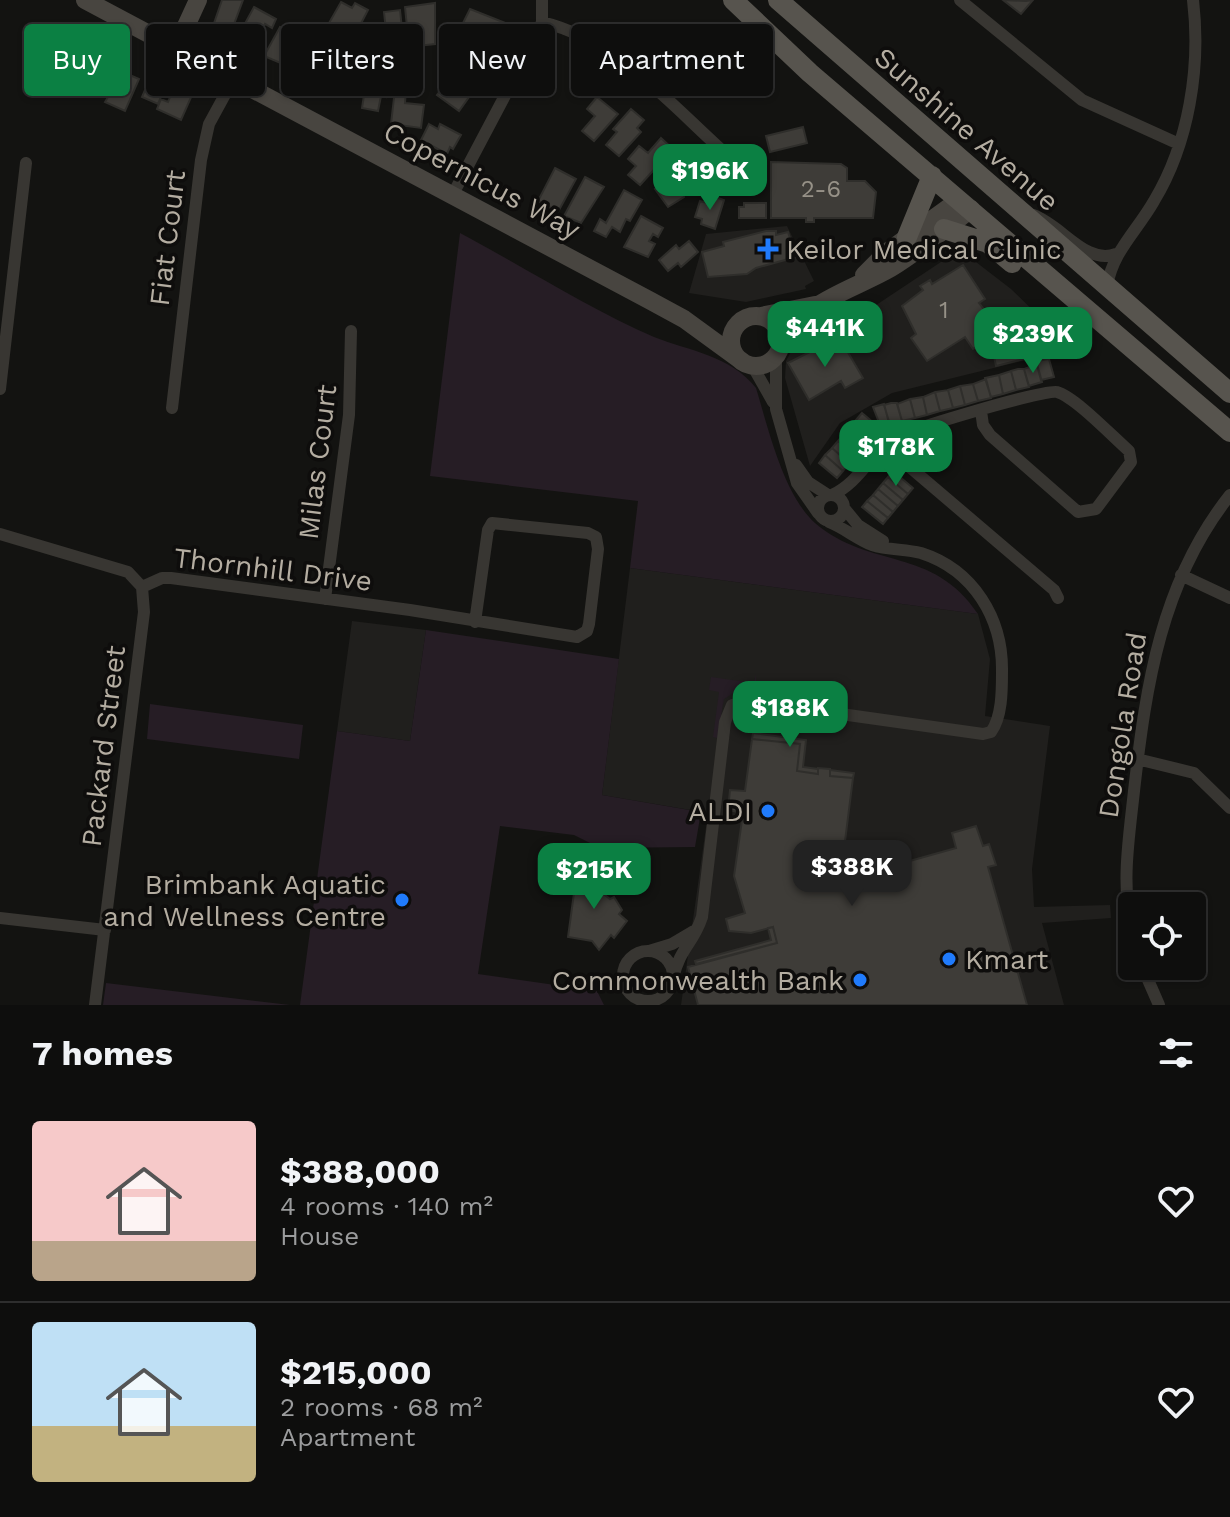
<!DOCTYPE html>
<html lang="en">
<head>
<meta charset="utf-8">
<style>
  :root { --surface:#0e0e0d; --page:#1c1c1b; --text:#f1f3f6; --muted:#9b9c9d; --line:#2e2e2e; --accent:#0b8043 }
  body { margin:0; font-family:"Work Sans",sans-serif; background:var(--page); color:var(--text); height:100vh; display:flex; flex-direction:column; font-size:30px; white-space:nowrap }
  * { box-sizing:border-box; margin:0 }
  p { font-size:26px; color:var(--muted) }
  .icon { flex:none; width:44px; height:44px; fill:none; stroke:currentColor; stroke-width:2; stroke-linecap:round; stroke-linejoin:round }
  .map { position:relative; height:1005px; overflow:hidden }
  .sheet { display:flex; flex-direction:column; background:var(--surface); flex:1 }
  .sheet>* { flex:none }
  .guide { position:absolute; left:24px; top:24px; width:800px; height:72px; display:flex; gap:16px }
  .buttons { position:absolute; left:1118px; top:892px; display:grid; gap:16px }
  .buttons a { display:grid; place-items:center; width:88px; height:88px; border-radius:8px; background:var(--surface); box-shadow:0 2px 6px #0004,0 0 0 2px var(--line); font-size:40px }
  .price { position:absolute; translate:-50% -68px; padding:0 18px; border-radius:16px; background:var(--accent); color:#fff; font-size:26px; line-height:52px; filter:drop-shadow(0 2px 4px #0008) }
  .price::after { content:''; position:absolute; left:50%; top:48px; width:24px; height:18px; margin-left:-12px; background:inherit; clip-path:polygon(0 0,100% 0,50% 100%) }
  .price.active { background:#222; color:#fff }
  ul { padding:0; list-style:none }
  li { display:flex; align-items:center; gap:24px; height:200px; padding:0 32px }
  li+li { border-top:2px solid var(--line) }
  li span { display:grid; place-items:center; flex:none; width:224px; height:160px; border-radius:8px; color:#555 }
  li>.icon { margin-inline-start:auto }
  span .icon { width:96px; height:96px; fill:#fffc; stroke-width:1 }
  li b { font-size:34px }
  h2 { display:flex; justify-content:space-between; align-items:center; height:96px; padding:0 32px; font-size:34px }
  .chip { padding:0 28px; border-radius:8px; background:var(--surface); box-shadow:0 2px 6px #0004,0 0 0 2px var(--line); font-size:28px; line-height:72px }
  .chip.active { background:var(--accent); color:#fff }
  .map>svg:first-child { display:block }
</style>
</head>
<body>
<div class="map">
<svg width="1230" height="1005" viewBox="0 0 1230 1005">
  <rect width="100%" height="100%" fill="#131311"/>
  <path fill="#201f1d" d="M787,226L814,281L805,286L806,289L746,302L689,293L706,234Z
    M956,252L976,262L1011,289L1049,326L1055,353L892,393L840,423L810,466L785,378L786,361L794,346L840,329Z
    M630,568L978,614L990,659L985,716L1050,726L1032,869L1034,907L1110,905L1111,918L1042,923L1064,1005H681L708,813L602,795Z
    M352,621L426,630L410,741L337,731Z"/>
  <path fill="#261d25" d="M460,233C522,266 591,310 654,337C690,351 731,356 756,388C768,427 783,494 815,523C870,570 933,546 978,614L630,568L638,501L430,476Z
    M426,630L619,659L602,795L701,812L695,847L600,848L574,835L500,826L478,974L597,991L604,1005H300L337,731L410,741Z
    M756,674V694L735,692L724,699L717,738L713,737L719,692L709,690L711,677L754,683Z
    M150,704L303,725L299,759L147,739Z
    M106,983L290,1005H103Z"/>
  <path fill="#3e3c38" stroke="#2f2e2b" stroke-width="2" d="M222,0H243L230,35L212,29Z
    M1003,0L1026,1L1033,0L1021,14Z
    M341,2L352,8L355,3L368,10L354,37L329,23Z
    M435,3V44L418,46L416,26L407,27L405,7Z
    M254,7L276,19L272,28L265,24L258,37L265,41L259,50L236,40Z
    M470,9L508,24L499,41L462,25Z
    M400,10L404,48L388,50L384,12Z
    M280,27L294,34L286,49L297,55L290,67L264,56Z
    M461,37L491,52L480,73L460,62L458,66L448,61Z
    M306,48L328,50L320,78L303,76Z
    M336,62L353,64L348,94L333,92Z
    M373,66L391,69L386,97L381,96L378,111L362,108L366,82H371Z
    M123,72L139,79L125,111L105,102Z
    M151,76L167,83L158,104L142,97Z
    M450,78L469,97L459,111L437,95Z
    M174,87L192,95L181,120L157,109L161,99L168,102Z
    M395,89L406,90L405,103L424,105L421,128L391,124Z
    M597,97L618,114L594,141L582,131L595,116L587,109Z
    M631,109L644,120L637,128L641,132L619,156L606,145L617,132L613,129Z
    M429,124L438,129L440,124L461,135L453,149L450,147L447,154L421,140Z
    M803,127L807,143L770,152L766,136Z
    M661,138L673,149L640,185L628,175L636,166L628,159L639,146L648,153Z
    M678,158L691,177L688,179L691,184L682,191L684,197L668,207L655,189L670,178L663,168Z
    M771,162L841,164L847,168V181H865L876,192L873,218H814V222H806V218H771Z
    M555,168L576,179L558,212L538,201Z
    M585,177L604,187L581,223L564,216Z
    M624,190L642,200L630,221L626,219L620,232L612,227L606,237L594,231L600,219L606,223Z
    M710,195L724,200L715,229L701,224L702,219L695,217L700,201L707,203Z
    M744,203H766V218H739V207H744Z
    M641,216L663,228L658,237L653,234L649,241L655,244L648,257L624,247Z
    M766,231H776V235L788,232L796,257L756,268L747,274L708,277L702,252L724,246L723,242Z
    M689,241L698,252L681,267L678,263L668,271L659,260L676,245L679,249Z
    M963,265L985,299L979,303L1001,331L973,349L965,337L927,361L911,338L916,334L902,306L923,290L920,286L930,280L932,284Z
    M839,337L863,378L845,388L841,381L809,400L788,363Z
    M1029,344L1032,357L996,366L993,352Z
    M1049,359L1054,377L1041,380L1036,361Z
    M1037,364L1042,382L1029,386L1024,369Z
    M1018,369H1024L1029,387L1016,390L1011,371Z
    M1011,371L1016,390L1003,394L999,375Z
    M999,375L1003,394L991,397L985,378Z
    M986,379L991,398L978,401L973,384Z
    M973,384L978,401L965,405L960,386Z
    M960,386L965,405L953,408L948,390Z
    M948,390L953,408L940,411L935,392Z
    M935,392L940,411L927,415L923,397Z
    M923,397L927,415L915,418L910,399Z
    M910,399L915,418L902,421L897,404Z
    M891,403H897L902,421L890,425L884,405Z
    M884,404L889,423L880,425L873,407Z
    M862,413L880,428L874,435L856,420Z
    M856,420L874,435L867,442L850,427Z
    M850,427L867,442L861,449L844,434Z
    M844,434L861,449L855,456L838,441Z
    M838,441L855,456L849,463L832,448Z
    M832,448L849,463L843,471L825,455Z
    M825,455L843,471L837,478L819,463Z
    M893,471L913,488L908,494L888,477Z
    M888,477L908,494L903,500L883,483Z
    M883,483L903,500L898,506L878,489Z
    M878,489L898,506L893,512L873,495Z
    M873,495L893,512L888,518L867,501Z
    M867,501L888,518L883,524L862,507Z
    M753,733L806,740L803,767L818,769V774L797,771L800,744L752,739Z
    M752,739L800,744L797,771L818,774V768L830,769V776L853,778L841,873L854,869L856,876L956,848L952,833L976,826L983,846L989,844L996,865L988,867L1027,1005H698L688,967L777,943L773,927L751,933L729,931L726,919L745,913L734,876L743,813L728,810L730,790L745,791Z
    M830,770L854,773L853,778L830,776Z
    M577,871L603,875L601,892L610,899L614,897L622,910L619,914L627,921L614,938L611,935L599,950L592,941L568,937Z
    M773,927L777,943L696,964L695,961L771,940L768,928Z"/>
  <g fill="none" stroke-linecap="round" stroke-linejoin="round">
    <path stroke="#383632" stroke-width="12" d="M960,0L1082,100L1179,144
      M542,22C617,40 670,104 726,154
      M452,196L536,37L542,22V0
      M1033,215C1063,226 1085,265 1116,254
      M1107,286C1113,251 1137,231 1154,201C1189,143 1201,67 1193,0
      M776,355V409L797,483L818,513
      M752,365L773,402
      M0,389L26,163
      M172,408L201,160L209,124L233,80
      M885,446L1054,590L1058,598
      M796,465L808,482L828,495
      M818 508a13 13 0 1 1 26 0a13 13 0 1 1-26 0Z
      M832,495C858,483 869,457 891,440C902,431 1045,389 1057,392C1075,397 1113,437 1129,451L1131,462L1096,509L1078,512L990,435L983,425L981,411
      M844,508L858,525L883,541
      M0,534L128,572L142,587L144,612L95,1005
      M1181,575L1230,598
      M142,587L162,578H171L410,610L577,637L587,631L589,624L598,549L596,537L588,533L492,523L488,530L475,622
      M325,599L349,415L351,331
      M1137,759L1194,773L1230,808
      M0,918L105,930
      M1132,931C1121,884 1129,838 1134,791C1146,685 1161,582 1230,495
      M649,951L672,944L694,931
      M623 976a25 25 0 1 1 50 0a25 25 0 1 1-50 0Z
      M1142,966L1159,1005
      M673,978C680,948 693,944 702,917L725,722L732,705L749,701L983,734L991,732C1002,717 1002,691 1002,672C1003,619 974,570 921,553C905,549 888,550 872,545C857,539 844,528 829,522"/>
    <path stroke="#484540" stroke-width="18" d="M85,0L649,300L684,319L743,362
      M175,50L198,0
      M864,275L887,252L959,200
      M761,316L815,305
      M731 341a25 25 0 1 1 50 0a25 25 0 1 1-50 0Z
      M781,344C802,302 853,290 891,268C919,251 945,229 971,209"/>
    <path stroke="#57544e" stroke-width="20" d="M733,0L810,73L1230,432
      M778,0L1230,393
      M944,229L988,243L1012,263
      M907,237L932,176"/>
  </g>
  <g fill="#207bfc" stroke="#0e0d0c" stroke-width="3">
    <path d="M764 237h8v8h8v8h-8v8h-8v-8h-8v-8h8z"/>
    <circle cx="768" cy="811" r="8"/>
    <circle cx="402" cy="900" r="8"/>
    <circle cx="949" cy="959" r="8"/>
    <circle cx="860" cy="980" r="8"/>
  </g>
  <g text-anchor="middle" stroke-width="7" stroke-linejoin="round" paint-order="stroke">
    <g font-size="24" fill="#969187">
      <text x="821" y="197">2-6</text>
      <text x="944" y="318">1</text>
    </g>
    <g font-size="28" fill="#b4ada1" stroke="#0e0d0c">
      <text transform="translate(967 129) rotate(41)" y="10">Sunshine Avenue</text>
      <text transform="translate(482 180) rotate(28)" y="10">Copernicus Way</text>
      <text transform="translate(167 238) rotate(-83)" y="10">Fiat Court</text>
      <text transform="translate(317 462) rotate(-83)" y="10">Milas Court</text>
      <text transform="translate(273 569) rotate(7)" y="10">Thornhill Drive</text>
      <text transform="translate(1122 725) rotate(-81)" y="10">Dongola Road</text>
      <text transform="translate(103 746) rotate(-83)" y="10">Packard Street</text>
    </g>
    <g font-size="28" fill="#b4ada1" stroke="#0e0d0c" text-anchor="end">
      <text x="786" y="259" text-anchor="start">Keilor Medical Clinic</text>
      <text x="752" y="821">ALDI</text>
      <text x="386" y="894">Brimbank Aquatic<tspan x="386" dy="32">and Wellness Centre</tspan></text>
      <text x="965" y="969" text-anchor="start">Kmart</text>
      <text x="844" y="990">Commonwealth Bank</text>
    </g>
  </g>
</svg>
<div class="buttons">
<a><svg class="icon" aria-label="locate" viewBox="0 0 24 24"><circle cx="12" cy="12" r="6"/><path d="M12 2v4M12 18v4M2 12h4M18 12h4"/></svg></a>
</div>
<b class="price" style="left:710px;top:212px">$196K</b>
<b class="price" style="left:825px;top:369px">$441K</b>
<b class="price" style="left:1033px;top:375px">$239K</b>
<b class="price" style="left:896px;top:488px">$178K</b>
<b class="price" style="left:790px;top:749px">$188K</b>
<b class="price active" style="left:852px;top:908px">$388K</b>
<b class="price" style="left:594px;top:911px">$215K</b>
<div class="guide">
<a class="chip active">Buy</a>
<a class="chip">Rent</a>
<a class="chip">Filters</a>
<a class="chip">New</a>
<a class="chip">Apartment</a>
</div>
</div>
<section class="sheet">
<h2>7 homes<svg class="icon" aria-label="filters" viewBox="0 0 24 24"><path d="M4 7h16M4 17h16"/><circle cx="9" cy="7" r="2"/><circle cx="15" cy="17" r="2"/></svg></h2>
<ul>
<li><span style="background:linear-gradient(#f6c9c9 75%,#b9a48a 0)"><svg class="icon" aria-label="home" viewBox="0 0 24 24"><path d="M3 11l9-7 9 7M6 9v11h12V9"/></svg></span><div><b>$388,000</b><p>4 rooms · 140 m²</p><p>House</p></div><svg class="icon" aria-label="heart" viewBox="0 0 24 24"><path d="M12 20l-8-8c-3-5 5-10 8-4 3-6 11-1 8 4z"/></svg></li>
<li><span style="background:linear-gradient(#bfe0f5 65%,#c2b280 0)"><svg class="icon" aria-label="home" viewBox="0 0 24 24"><path d="M3 11l9-7 9 7M6 9v11h12V9"/></svg></span><div><b>$215,000</b><p>2 rooms · 68 m²</p><p>Apartment</p></div><svg class="icon" aria-label="heart" viewBox="0 0 24 24"><path d="M12 20l-8-8c-3-5 5-10 8-4 3-6 11-1 8 4z"/></svg></li>
</ul>
</section>
</body>
</html>
